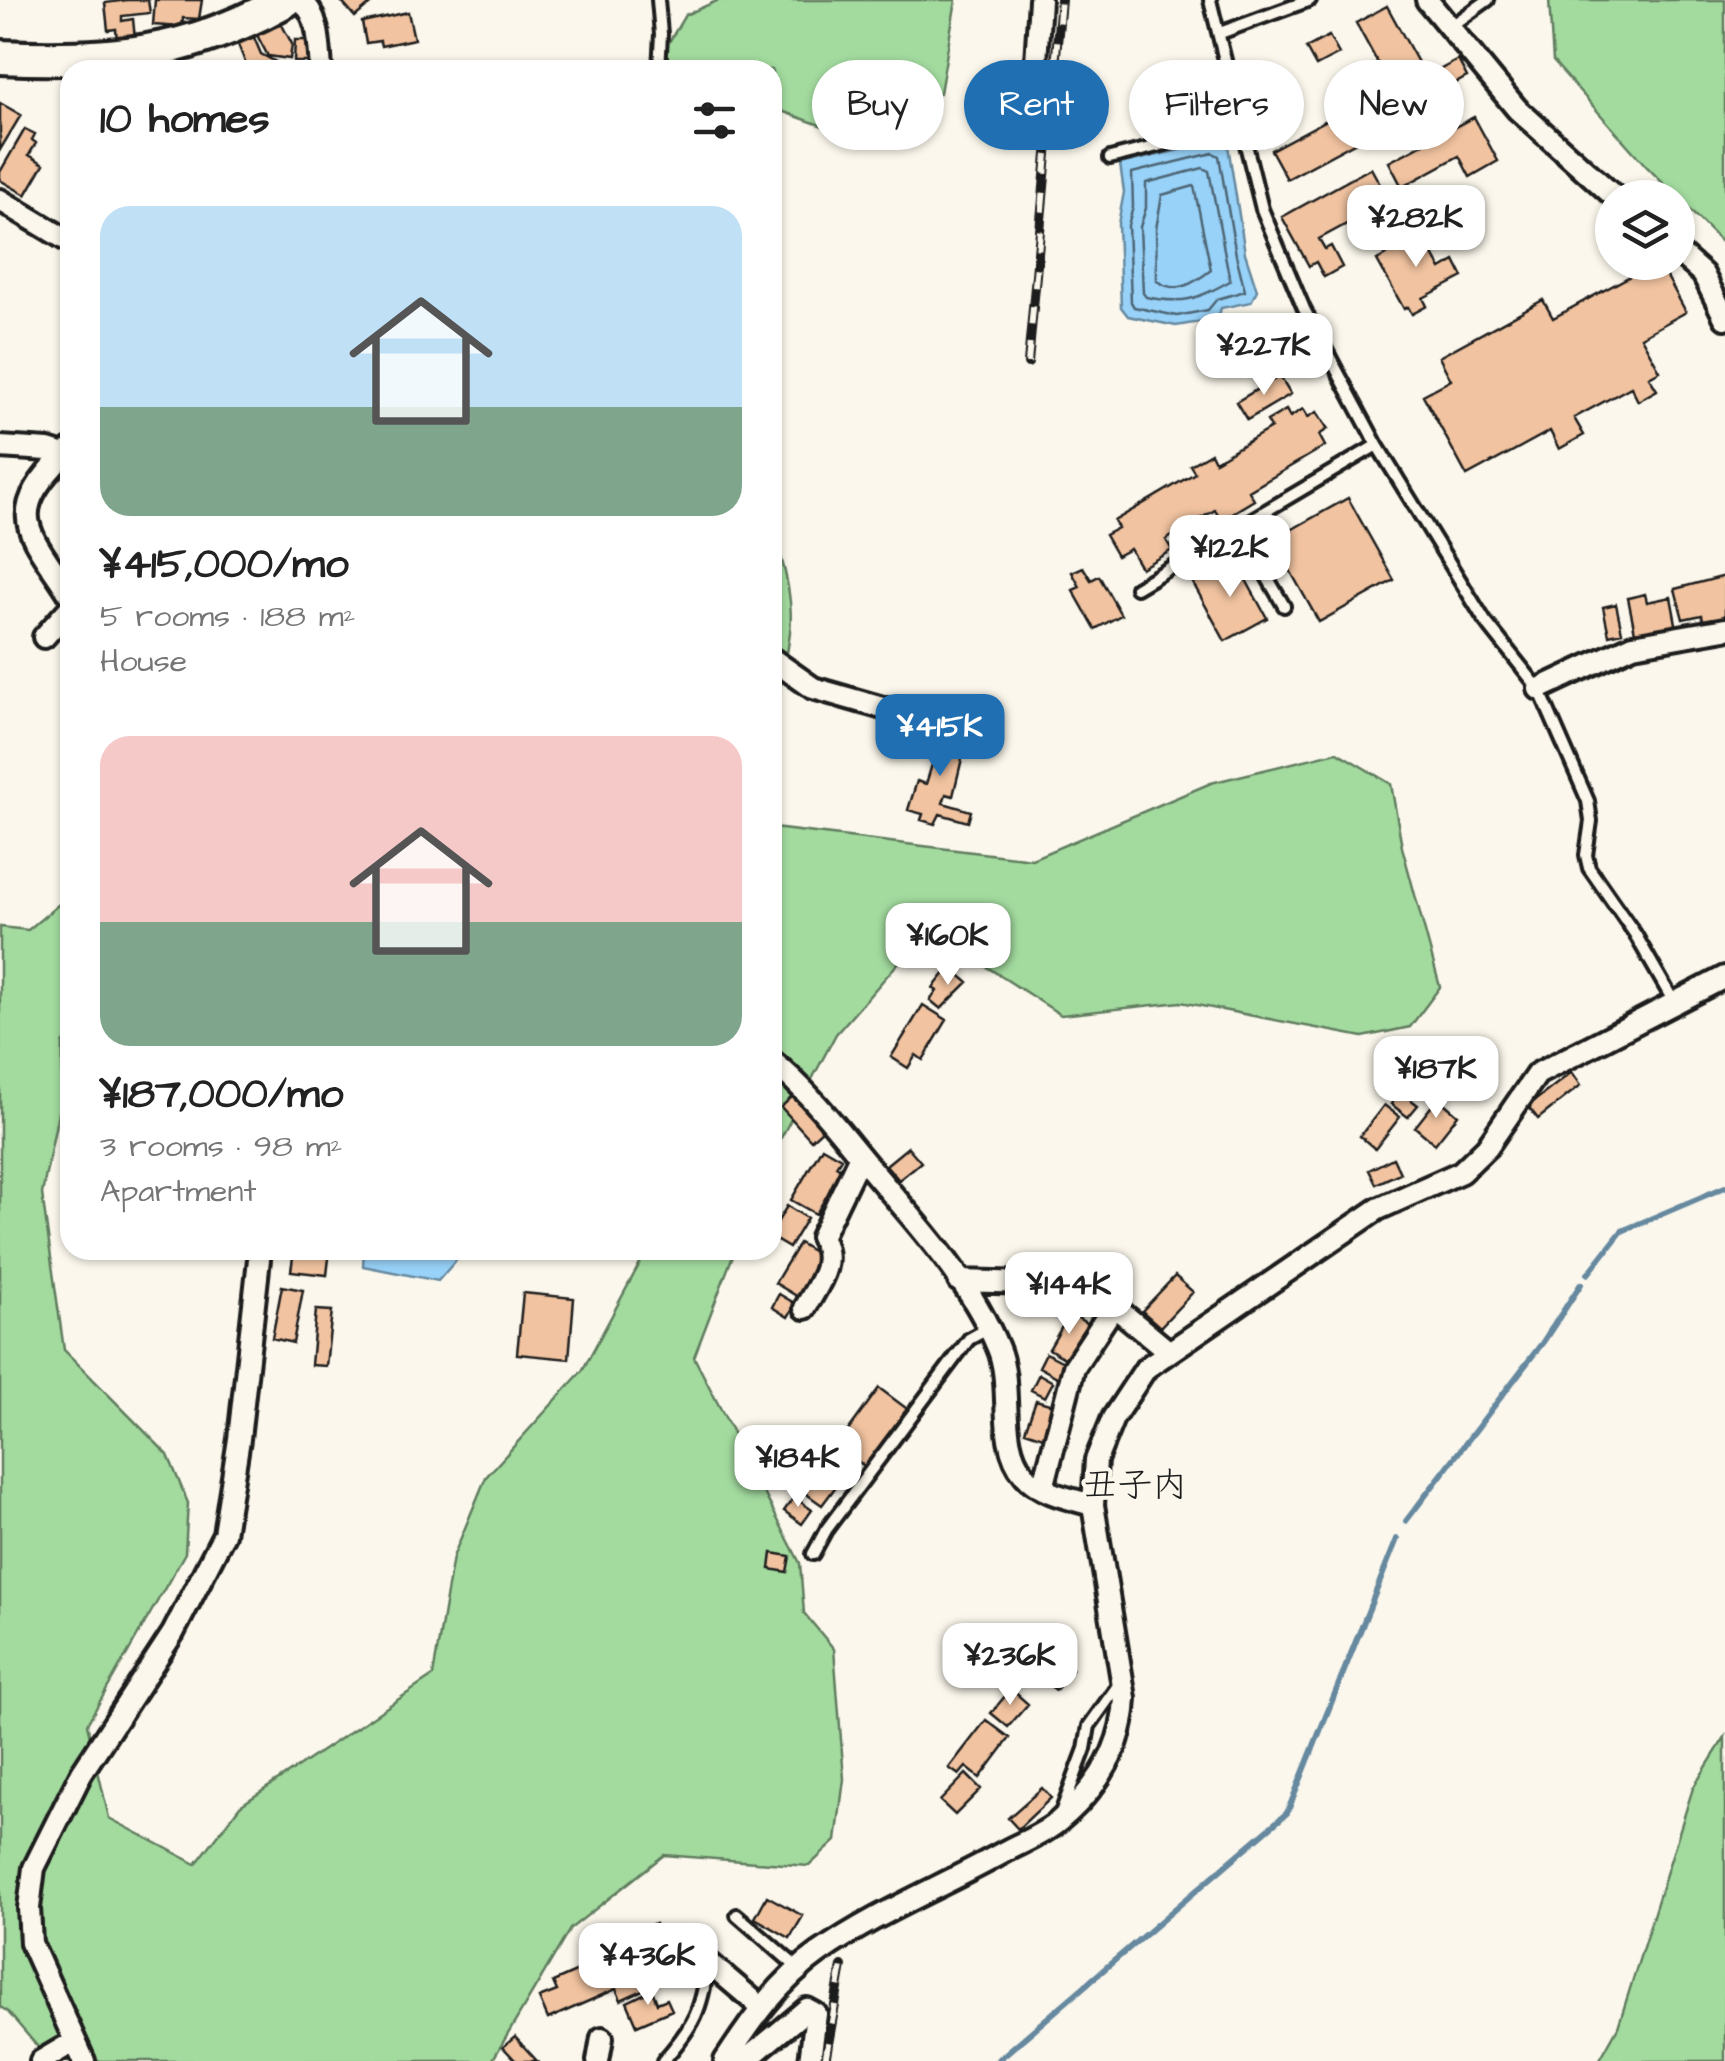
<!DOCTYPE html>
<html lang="en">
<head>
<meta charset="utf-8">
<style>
  :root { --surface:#fff; --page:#f6f6f6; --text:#222; --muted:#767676; --accent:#1f6fb2 }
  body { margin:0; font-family:"Architects Daughter","Klee One",sans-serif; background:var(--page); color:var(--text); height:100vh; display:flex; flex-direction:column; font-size:38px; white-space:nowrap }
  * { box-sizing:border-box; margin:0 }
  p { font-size:32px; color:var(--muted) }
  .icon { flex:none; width:55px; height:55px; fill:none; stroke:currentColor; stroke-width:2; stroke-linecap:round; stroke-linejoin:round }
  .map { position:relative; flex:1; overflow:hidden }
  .details { position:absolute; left:60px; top:60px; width:722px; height:1200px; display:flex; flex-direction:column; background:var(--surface); border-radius:30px; box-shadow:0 2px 8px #0004 }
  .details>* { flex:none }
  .top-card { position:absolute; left:812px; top:60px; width:762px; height:90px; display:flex; gap:20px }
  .buttons { position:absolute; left:1595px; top:180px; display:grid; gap:20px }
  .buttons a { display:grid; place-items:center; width:100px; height:100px; border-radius:50%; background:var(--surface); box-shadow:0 2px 8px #0004; font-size:50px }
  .price { position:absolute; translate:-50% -85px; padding:0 22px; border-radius:20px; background:#fff; color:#222; font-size:32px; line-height:65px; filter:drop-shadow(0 2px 5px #0008) }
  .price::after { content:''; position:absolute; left:50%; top:60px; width:30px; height:22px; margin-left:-15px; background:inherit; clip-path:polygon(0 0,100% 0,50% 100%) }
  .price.active { background:var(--accent); color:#fff }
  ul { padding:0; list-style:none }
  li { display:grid; align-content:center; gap:20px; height:530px; padding:0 40px }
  li span { display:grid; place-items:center; height:310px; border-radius:30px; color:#555 }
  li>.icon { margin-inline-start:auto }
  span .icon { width:180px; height:180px; fill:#fffc; stroke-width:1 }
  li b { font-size:42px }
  h2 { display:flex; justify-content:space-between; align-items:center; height:120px; padding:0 40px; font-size:42px }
  .chip { padding:0 35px; border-radius:45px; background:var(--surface); box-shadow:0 2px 8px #0004; font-size:35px; line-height:90px }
  .chip.active { background:var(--accent); color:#fff }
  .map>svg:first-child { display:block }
</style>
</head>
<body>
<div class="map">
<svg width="1725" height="2061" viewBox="0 0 1725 2061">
  <rect width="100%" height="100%" fill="#fbf7ec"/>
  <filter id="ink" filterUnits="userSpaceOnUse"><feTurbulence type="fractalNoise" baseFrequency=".01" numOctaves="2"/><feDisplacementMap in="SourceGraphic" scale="20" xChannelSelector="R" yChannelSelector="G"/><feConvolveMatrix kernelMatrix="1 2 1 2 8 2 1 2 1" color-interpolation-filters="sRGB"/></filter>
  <g filter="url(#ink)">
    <path fill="#a3db9f" stroke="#607c5e" stroke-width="2.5" d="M719,0H956L940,93L908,125L853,137L773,108L772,70H670L666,47L685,15Z
      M1549,0H1725V246L1647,167L1553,61Z
      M772,545L779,550C796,606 793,631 780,688L773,689Z
      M1337,752L1391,784L1402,847L1440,987L1410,1027L1363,1037L1181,1002L1061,1015L928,929L836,1034L773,1153V828L1032,859L1211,783Z
      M70,895V1033L63,1044L62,1093L42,1194L64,1350L168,1455L188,1503L185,1553L87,1724L109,1818L196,1864L240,1806L433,1676L453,1557L486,1477L582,1371L647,1250H735L694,1357L800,1563L804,1613L834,1649L844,1779L836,1841L809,1866L664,1855L570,1929L492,2061H50L7,2011L0,2007V927L28,930Z
      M1725,1737V2061H1599L1618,2027L1693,1788Z"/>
    <path fill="#98d2f8" stroke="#6689a0" stroke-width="2.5" d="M1227,139L1245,253L1257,290L1251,302L1221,308L1218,319L1176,326L1128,316L1121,307L1118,224L1124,192L1120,164Z
      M364,1250H465L438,1281L363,1266Z"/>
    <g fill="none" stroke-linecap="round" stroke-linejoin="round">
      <path stroke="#4e6574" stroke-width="2.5" d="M1213,153L1219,156L1236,255L1245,291L1217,299L1208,310L1177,316L1134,307L1131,302L1128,225L1133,207L1132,173Z
        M1203,168L1209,171L1230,281C1197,299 1185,305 1146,297L1143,293L1140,227L1146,208V183Z
        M1194,186L1211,270C1194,283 1177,295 1157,281L1156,229L1162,195Z"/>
      <path stroke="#6689a0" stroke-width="6" d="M1588,1274L1622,1231L1725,1187
        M1406,1521L1543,1342L1581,1284
        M997,2061L1287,1813L1397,1539"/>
    </g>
    <path fill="#f1c3a0" stroke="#1c1c1c" stroke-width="2.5" d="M127,0H148L150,13L122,16V21L133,19L135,39L117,41L116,29L108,30L105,3Z
      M155,0H202L199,19L183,18L182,27L153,25Z
      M340,0H375L355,17Z
      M1387,6L1426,77L1458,60L1467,77L1404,111L1356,23Z
      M408,12L414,39L381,46L380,41L366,43L362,22Z
      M281,23L292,44L290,59L268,56L257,35Z
      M253,35L261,54L276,62L272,70H246L247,67L237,42Z
      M1329,36L1339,54L1316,66L1306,48Z
      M295,40H309L308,62H294Z
      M603,60L652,61L651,70H603Z
      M1379,92L1395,121L1287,179L1271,150Z
      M0,103L21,115L0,150Z
      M1474,117L1498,161L1470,177L1459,156L1402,187L1389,162Z
      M25,129L35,134L32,140L36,143L29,155L44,164L26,195L0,180V172Z
      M1371,168L1389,201L1319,239L1325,249L1331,246L1342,267L1324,277L1316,262L1309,266L1282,217Z
      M1418,226L1441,269L1455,261L1463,277L1423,298L1427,306L1412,314L1408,307L1404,309L1377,260L1395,250L1390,241Z
      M1656,262H1659L1686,312L1641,337L1660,371L1649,377L1657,390L1638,401L1631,387L1574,418L1584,435L1559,449L1550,431L1467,476L1423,395L1451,380L1439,357L1543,300L1553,318Z
      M1280,376L1291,394L1247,420L1236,402Z
      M1303,409L1308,417L1317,412L1328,429L1319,435L1325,446L1249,491L1254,500L1221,520L1215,510L1166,540L1172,550L1141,568L1130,549L1117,556L1105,535L1118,528L1114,521L1195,473L1190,465L1211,453L1215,461L1271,428L1267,421L1286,410L1290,417Z
      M1348,498L1394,580L1319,622L1273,540Z
      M1235,560L1267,618L1225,641L1193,583Z
      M1083,567L1091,580L1099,576L1121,615L1095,629L1073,590L1080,587L1072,572Z
      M1725,576V618L1704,624L1702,615L1683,619L1675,589Z
      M1645,594L1647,602L1671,597L1677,629L1636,637L1628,598Z
      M1616,604L1622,632L1609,635L1603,607Z
      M927,731L966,742L953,796L946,794L943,803L971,811L968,822L940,814L935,824L921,820L923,814L908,810L917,781L926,784L934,758L920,754Z
      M950,967L968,982L941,1009L930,1000L937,991L933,988Z
      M923,1005L947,1020L923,1060L916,1055L908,1068L891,1057Z
      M1572,1072L1581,1085L1538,1119L1528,1106Z
      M1401,1092L1418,1105L1408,1117L1391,1104Z
      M793,1096L823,1129L811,1140L781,1107Z
      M1438,1098L1458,1115L1435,1144L1415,1127Z
      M1384,1105L1400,1117L1375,1149L1360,1136Z
      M822,1147L841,1158L836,1166L842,1170L816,1214L791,1200Z
      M908,1147L921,1162L899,1180L886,1165Z
      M1393,1158L1400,1173L1376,1184L1369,1170Z
      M787,1206L807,1218L789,1248L772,1238V1231Z
      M799,1243L824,1258L800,1298L775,1283Z
      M294,1250H330L327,1275L291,1271Z
      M1175,1276L1193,1292L1160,1327L1142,1311Z
      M282,1286L303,1290L293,1343L272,1338Z
      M523,1293L574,1298L569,1359L517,1354Z
      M779,1294L796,1304L788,1317L772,1307Z
      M316,1310L332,1311L326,1366L311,1365Z
      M1070,1313L1089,1325L1068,1360L1049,1349Z
      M1046,1353L1067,1364L1059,1378L1039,1367Z
      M1039,1374L1053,1382L1045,1397L1031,1390Z
      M879,1388L910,1411L867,1468L837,1446Z
      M1036,1400L1056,1406L1046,1438L1025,1431Z
      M816,1449L823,1455L826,1451L849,1469L822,1505L798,1488L812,1469L805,1464Z
      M794,1497L812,1510L802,1524L784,1511Z
      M772,1553L790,1556L787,1572L770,1569Z
      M1053,1655L1072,1669L1056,1690L1037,1677Z
      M1011,1689L1028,1704L1008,1727L991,1713Z
      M986,1720L1010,1738L980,1778L966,1767L959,1775L949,1768Z
      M966,1774L981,1789L955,1815L940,1801Z
      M1042,1788L1051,1798L1018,1829L1008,1818Z
      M767,1896L803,1916L790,1938L755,1918Z
      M655,1924L673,1964L655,1972L660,1982L621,2000L616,1989L548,2019L539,1998L557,1991L553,1982L601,1961L599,1956L627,1943L624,1938Z
      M652,1990L657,2003L667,1999L672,2010L637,2025L627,2002Z
      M515,2037L537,2061H516L503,2047Z"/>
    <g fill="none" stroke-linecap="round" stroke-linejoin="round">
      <g stroke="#1c1c1c" stroke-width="18">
        <path id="lane" d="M658,0L661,34L659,70
          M1210,0L1262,209L1304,309L1377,445L1485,621L1539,689L1588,801L1591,821L1586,855L1589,868L1635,934L1675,1004
          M1450,27L1488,0
          M1220,33L1310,0
          M1236,109L1280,97
          M1110,158L1241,125
          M1238,527L1284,606
          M1136,588L1377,445
          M813,1554L826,1530L969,1339L989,1328
          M1061,1813L1085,1749L1089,1726L1122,1680
          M737,1915L799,1969
          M663,2061C697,2022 700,2012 709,1961"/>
      </g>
      <g stroke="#1c1c1c" stroke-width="28">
        <path id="street" d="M301,0C320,16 319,46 321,70
          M1427,0L1517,109L1616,198
          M1036,62L1040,0
          M0,200L70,242
          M1678,252L1703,274L1725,318
          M0,447L48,450L64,455L70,450
          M64,455C2,516 30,532 70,595
          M44,637L70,608
          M772,659L813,688L970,733
          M1539,689L1633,645L1725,629
          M772,1061C810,1092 839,1131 870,1168C917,1224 970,1280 998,1348C1014,1386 996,1441 1024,1474C1039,1493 1070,1499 1093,1505
          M959,1281L1067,1284L1098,1293L1168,1351
          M805,1308C819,1283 836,1264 821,1237L860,1156
          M1043,1488L1074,1367L1114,1306
          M688,1945L761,2007
          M41,2061L75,2041
          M84,2061L31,1943L29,1908L34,1868L82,1772L173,1633L224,1534L239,1439L260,1250
          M598,2061L602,2038
          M725,2061C751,2021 779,1981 819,1953C877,1912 944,1886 1006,1851C1023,1842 1044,1834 1059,1821C1097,1789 1123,1749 1125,1698L1093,1505L1096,1460L1113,1418L1146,1368L1378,1209L1461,1172L1487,1147L1537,1074L1725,977
          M745,2061L807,2009L816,2014L810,2061"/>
      </g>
      <g stroke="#1c1c1c" stroke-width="40">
        <path id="primary" d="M0,57C110,62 188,55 286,0"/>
      </g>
      <use href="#lane" stroke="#fbf7ec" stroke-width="10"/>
      <use href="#street" stroke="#fbf7ec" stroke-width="20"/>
      <use href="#primary" stroke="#fbf7ec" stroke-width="32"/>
      <g stroke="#1c1c1c" stroke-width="10">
        <path id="rail" d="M1028,363L1061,0
          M825,2061L842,1966"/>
      </g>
      <use href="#rail" stroke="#fbf7ec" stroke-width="6" stroke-dasharray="19" stroke-linecap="butt"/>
    </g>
  </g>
  <g text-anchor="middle" stroke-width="8" stroke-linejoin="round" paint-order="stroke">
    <g font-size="35" fill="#1c1c1c" stroke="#fbf7ec">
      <text x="1135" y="1496">丑子内</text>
    </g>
  </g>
</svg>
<div class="buttons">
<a><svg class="icon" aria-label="layers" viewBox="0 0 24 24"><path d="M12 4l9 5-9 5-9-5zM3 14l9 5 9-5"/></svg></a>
</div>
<b class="price" style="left:1416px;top:270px">¥282K</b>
<b class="price" style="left:1264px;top:398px">¥227K</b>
<b class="price" style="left:1230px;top:600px">¥122K</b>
<b class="price active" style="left:940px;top:779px">¥415K</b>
<b class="price" style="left:948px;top:988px">¥160K</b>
<b class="price" style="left:1436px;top:1121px">¥187K</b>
<b class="price" style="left:1069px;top:1337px">¥144K</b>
<b class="price" style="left:798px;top:1510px">¥184K</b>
<b class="price" style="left:1010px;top:1708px">¥236K</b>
<b class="price" style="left:648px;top:2008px">¥436K</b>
<div class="top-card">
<a class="chip">Buy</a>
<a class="chip active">Rent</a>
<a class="chip">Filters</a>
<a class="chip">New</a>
</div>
<section class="details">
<h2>10 homes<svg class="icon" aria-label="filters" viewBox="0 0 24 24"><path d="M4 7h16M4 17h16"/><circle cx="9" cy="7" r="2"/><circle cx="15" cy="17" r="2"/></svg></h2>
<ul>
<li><span style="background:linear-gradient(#bfe0f5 65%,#7fa58c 0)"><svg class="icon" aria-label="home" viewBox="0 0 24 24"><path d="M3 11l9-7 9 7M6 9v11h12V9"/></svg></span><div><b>¥415,000/mo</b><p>5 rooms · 188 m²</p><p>House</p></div></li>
<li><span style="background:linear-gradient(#f6c9c9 60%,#7fa58c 0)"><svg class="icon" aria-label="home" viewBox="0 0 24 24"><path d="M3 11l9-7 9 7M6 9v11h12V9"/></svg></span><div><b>¥187,000/mo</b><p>3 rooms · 98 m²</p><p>Apartment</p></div></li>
</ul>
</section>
</div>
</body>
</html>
